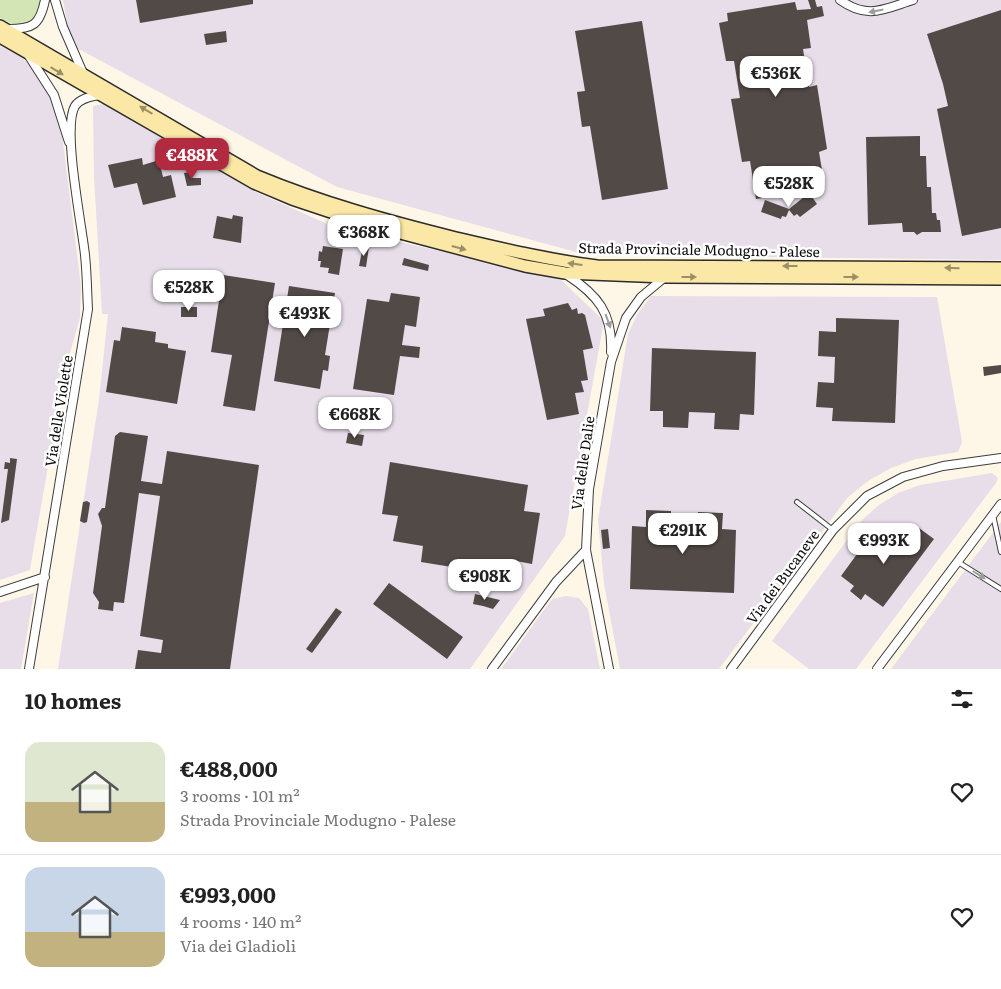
<!DOCTYPE html>
<html lang="en">
<head>
<meta charset="utf-8">
<style>
  :root { --surface:#fff; --page:#f2f2f2; --text:#222; --muted:#767676; --line:#e0e0e0; --accent:#b12a3f }
  body { margin:0; font-family:Literata,serif; background:var(--page); color:var(--text); height:100vh; display:flex; flex-direction:column; font-size:19px; white-space:nowrap }
  * { box-sizing:border-box; margin:0 }
  p { font-size:16px; color:var(--muted) }
  .icon { flex:none; width:28px; height:28px; fill:none; stroke:currentColor; stroke-width:2; stroke-linecap:round; stroke-linejoin:round }
  .map { position:relative; height:669px; overflow:hidden }
  .side { display:flex; flex-direction:column; background:var(--surface); flex:1 }
  .side>* { flex:none }
  .price { position:absolute; translate:-50% -42px; padding:0 11px; border-radius:10px; background:#fff; color:#222; font-size:16px; line-height:32px; filter:drop-shadow(0 1px 2px #0008) }
  .price::after { content:''; position:absolute; left:50%; top:30px; width:15px; height:11px; margin-left:-8px; background:inherit; clip-path:polygon(0 0,100% 0,50% 100%) }
  .price.current { background:var(--accent); color:#fff }
  ul { padding:0; list-style:none }
  li { display:flex; align-items:center; gap:15px; height:125px; padding:0 25px }
  li+li { border-top:1px solid var(--line) }
  li span { display:grid; place-items:center; flex:none; width:140px; height:100px; border-radius:15px; color:#555 }
  li>.icon { margin-inline-start:auto }
  span .icon { width:60px; height:60px; fill:#fffc; stroke-width:1 }
  li b { font-size:21px }
  h2 { display:flex; justify-content:space-between; align-items:center; height:60px; padding:0 25px; font-size:21px }
  .map>svg:first-child { display:block }
</style>
</head>
<body>
<div class="map">
<svg width="1001" height="669" viewBox="0 0 1001 669">
  <rect width="100%" height="100%" fill="#fef7e8"/>
  <path fill="#e7dee9" d="M63,0H1001V260L587,255L337,187L71,45Z
    M0,46L21,57L36,71L55,107L62,134L81,286L80,318L64,374L30,570L0,580Z
    M103,104L256,192L334,227L559,278L604,321L565,536L470,669H58L99,399L108,314H102L94,177L93,106Z
    M651,296L937,297L962,442L958,452L916,459L891,468L868,481L848,497L719,669H620L604,584L598,520L628,334L638,313Z
    M992,473L998,478L996,483L856,669H809L772,641L862,520L879,505L898,493L920,485Z
    M1001,522V669H891Z
    M34,593L21,669H0V603Z
    M566,596L579,598L588,609L600,669H501L552,599Z"/>
  <path fill="#d3e5b5" d="M0,0H42C34,25 24,31 0,18Z"/>
  <path fill="#524a47" d="M136,0H253V4L140,23Z
    M808,0H815L817,7L822,6L824,16L807,20L811,48L803,49L809,87L817,85L827,149L819,152L825,188L756,199L750,161L742,162L731,99L740,98L734,61H726L719,23L728,21L727,13L795,2L797,10L811,9Z
    M1001,10V228L962,236L937,109L948,106L943,84L927,34Z
    M642,21L668,189L602,200L590,126L582,127L577,92L585,91L575,31Z
    M226,31L227,42L206,45L204,34Z
    M920,136V156H926L927,187H931L932,213H936L937,220H940L941,232H922L917,235L914,232H903L902,223L868,225L866,137Z
    M142,158L143,165L159,160L163,177L171,175L176,197L143,205L137,183L114,188L108,165Z
    M190,172L192,178H201V185L187,186L184,173Z
    M809,193L817,204L800,217L797,214L794,216L789,210L786,217L782,216L781,219L761,212L765,200L789,209Z
    M233,215L243,217L241,243L213,238L217,216L232,219Z
    M323,246L343,249L339,275L328,273L329,268L320,267L321,261H318L319,251L322,252Z
    M363,246L369,247L366,267L359,266Z
    M404,258L429,265L428,271L402,265Z
    M223,275L275,283L255,411L223,406L232,355L211,352Z
    M289,286L335,293L325,355L330,356L328,371L323,370L320,389L274,381Z
    M391,293L420,297L416,327L405,325L402,345L420,347L419,358L400,356L394,395L353,389L367,299L389,302Z
    M568,303L572,310L577,308L578,314L582,313L585,315L593,348L583,350L588,380L581,381L584,392L575,393L579,414L547,420L526,319L545,316L543,309Z
    M181,307H197V317H181Z
    M836,318L899,320L895,423L832,421L833,408L816,407L818,382L834,383L835,357L818,356L819,331L836,332Z
    M122,327L156,332L155,342L168,344V348L186,351L177,404L106,392L114,340L120,341Z
    M652,348L756,352L754,415L740,414L739,430L714,429L715,413L689,412L688,428L663,427V411H650Z
    M1001,365V373L984,376L983,367Z
    M120,432L148,436L141,481L162,484L167,451L259,465L230,669H135L138,650L161,653L163,640L140,636L160,496L139,493L124,603L114,602L113,611L98,609L99,602L93,593L102,526L98,514L102,508H105L115,436Z
    M348,433L364,435L362,446L346,443Z
    M10,458L17,459L9,520L1,523L8,469H4L5,462L10,463Z
    M390,462L528,485L524,511L540,513L532,564L516,561L513,577L421,562L423,546L393,541L398,516L382,514Z
    M87,501L90,503L87,522L84,523L80,521L83,502Z
    M646,510L671,511V528L697,529L698,512L723,513L722,529L736,530L734,593L630,589L632,526L646,527Z
    M876,528L895,543L900,538L908,544L919,528L934,539L883,607L865,594L861,600L850,591L854,586L841,576Z
    M608,529L610,548L603,549L601,530Z
    M389,583L463,637L447,659L373,604Z
    M475,594L500,600L493,609L483,606L473,604Z
    M336,608L342,612L312,653L306,649Z"/>
  <g fill="none" stroke-linecap="round" stroke-linejoin="round">
    <g stroke="#3d3d3d" stroke-width="6">
      <path id="lane" d="M797,502L833,530
        M993,515L1001,552
        M958,562L1001,589"/>
    </g>
    <g stroke="#3d3d3d" stroke-width="10">
      <path id="street" d="M55,0L63,27L83,73
        M840,0C868,20 884,9 913,0
        M8,29C33,29 40,25 45,0
        M29,56L54,95L69,142
        M567,275C598,295 613,314 611,352
        M0,592L45,577
        M29,669L88,309C87,292 87,273 85,255C82,226 62,128 75,106C80,98 91,97 99,95
        M492,669L556,582L586,550
        M609,669L586,550L589,489L611,362L626,318L641,297L665,277
        M731,669L833,530L867,496L903,477L943,466L1001,458
        M877,669L1001,504"/>
    </g>
    <g stroke="#2c2c2c" stroke-width="14">
      <path id="secondary" d="M0,26L257,176C322,203 388,221 456,238C503,249 549,260 597,266L1001,268
        M0,37L254,183L292,199L370,225L525,266L565,273L665,277L1001,279"/>
    </g>
    <use href="#lane" stroke="#fff" stroke-width="4"/>
    <use href="#street" stroke="#fff" stroke-width="8"/>
    <use href="#secondary" stroke="#fbe8a6" stroke-width="11"/>
  </g>
  <defs><path id="oneway-solid" d="M-6-.8H1V-3.2L6.5 0L1 3.2V.8H-6Z" transform="scale(1.25)"/></defs>
  <g fill="#9d9d9d">
    <use href="#oneway-solid" transform="translate(876 11) rotate(169)"/>
    <use href="#oneway-solid" transform="translate(608 321) rotate(70)"/>
    <use href="#oneway-solid" transform="translate(979 575) rotate(32)"/>
  </g>
  <g fill="#9b8f68">
    <use href="#oneway-solid" transform="translate(57 71) rotate(31)"/>
    <use href="#oneway-solid" transform="translate(146 110) rotate(-149)"/>
    <use href="#oneway-solid" transform="translate(459 248) rotate(15)"/>
    <use href="#oneway-solid" transform="translate(575 264) rotate(-173)"/>
    <use href="#oneway-solid" transform="translate(790 266) rotate(180)"/>
    <use href="#oneway-solid" transform="translate(952 268) rotate(-179)"/>
    <use href="#oneway-solid" transform="translate(689 277)"/>
    <use href="#oneway-solid" transform="translate(851 277)"/>
  </g>
  <g text-anchor="middle" stroke-width="5" stroke-linejoin="round" paint-order="stroke">
    <g font-size="14" fill="#0a0a0a" stroke="#fff">
      <text transform="translate(699 250) rotate(1)" y="5">Strada Provinciale Modugno - Palese</text>
      <text transform="translate(59 411) rotate(-81)" y="5">Via delle Violette</text>
      <text transform="translate(583 463) rotate(-82)" y="5">Via delle Dalie</text>
      <text transform="translate(783 577) rotate(-54)" y="5">Via dei Bucaneve</text>
    </g>
  </g>
</svg>
<b class="price" style="left:776px;top:98px">€536K</b>
<b class="price current" style="left:192px;top:180px">€488K</b>
<b class="price" style="left:789px;top:208px">€528K</b>
<b class="price" style="left:364px;top:257px">€368K</b>
<b class="price" style="left:189px;top:312px">€528K</b>
<b class="price" style="left:305px;top:338px">€493K</b>
<b class="price" style="left:355px;top:439px">€668K</b>
<b class="price" style="left:683px;top:555px">€291K</b>
<b class="price" style="left:884px;top:565px">€993K</b>
<b class="price" style="left:485px;top:601px">€908K</b>
</div>
<section class="side">
<h2>10 homes<svg class="icon" aria-label="filters" viewBox="0 0 24 24"><path d="M4 7h16M4 17h16"/><circle cx="9" cy="7" r="2"/><circle cx="15" cy="17" r="2"/></svg></h2>
<ul>
<li><span style="background:linear-gradient(#dfe7d0 60%,#c2b280 0)"><svg class="icon" aria-label="home" viewBox="0 0 24 24"><path d="M3 11l9-7 9 7M6 9v11h12V9"/></svg></span><div><b>€488,000</b><p>3 rooms · 101 m²</p><p>Strada Provinciale Modugno - Palese</p></div><svg class="icon" aria-label="heart" viewBox="0 0 24 24"><path d="M12 20l-8-8c-3-5 5-10 8-4 3-6 11-1 8 4z"/></svg></li>
<li><span style="background:linear-gradient(#c9d6e8 65%,#c2b280 0)"><svg class="icon" aria-label="home" viewBox="0 0 24 24"><path d="M3 11l9-7 9 7M6 9v11h12V9"/></svg></span><div><b>€993,000</b><p>4 rooms · 140 m²</p><p>Via dei Gladioli</p></div><svg class="icon" aria-label="heart" viewBox="0 0 24 24"><path d="M12 20l-8-8c-3-5 5-10 8-4 3-6 11-1 8 4z"/></svg></li>
</ul>
</section>
</body>
</html>
